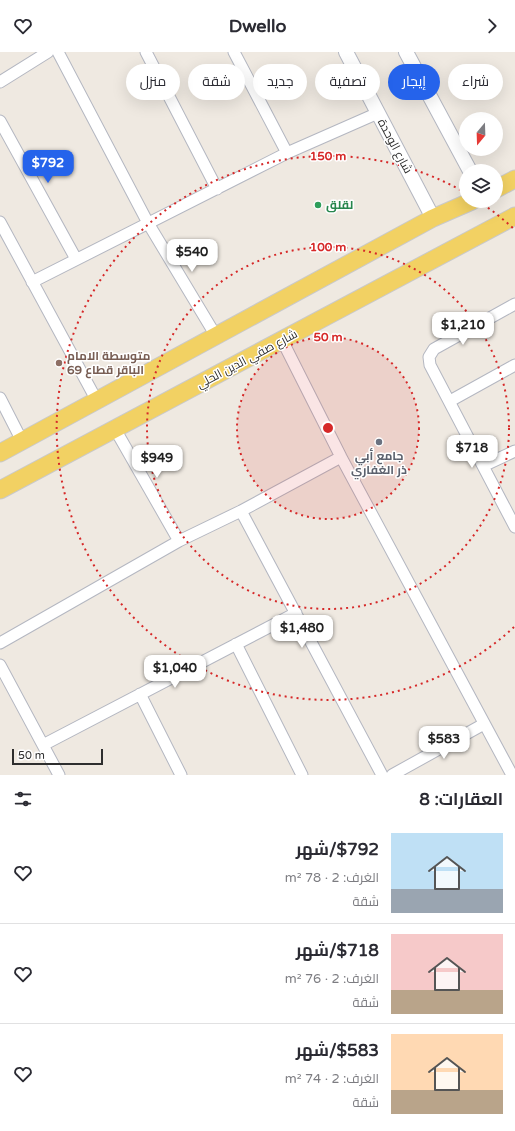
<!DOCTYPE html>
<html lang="ar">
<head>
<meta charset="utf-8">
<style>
  :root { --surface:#fff; --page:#f2f2f3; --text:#2b2b33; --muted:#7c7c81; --line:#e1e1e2; --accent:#2563eb }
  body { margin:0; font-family:"Varela Round",Cairo,sans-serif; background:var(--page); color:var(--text); direction:rtl; height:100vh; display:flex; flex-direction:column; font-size:15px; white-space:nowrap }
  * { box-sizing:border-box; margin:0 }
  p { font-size:13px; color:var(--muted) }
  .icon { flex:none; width:22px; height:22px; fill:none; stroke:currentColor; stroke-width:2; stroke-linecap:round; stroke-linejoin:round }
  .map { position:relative; height:723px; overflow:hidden; direction:ltr }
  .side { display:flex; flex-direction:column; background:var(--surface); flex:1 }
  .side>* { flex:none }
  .hud { position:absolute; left:12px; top:12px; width:491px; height:36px; direction:rtl; display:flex; gap:8px }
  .needle { width:26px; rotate:199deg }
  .fabs { position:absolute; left:459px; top:60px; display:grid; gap:8px }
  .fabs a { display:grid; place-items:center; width:44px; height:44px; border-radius:50%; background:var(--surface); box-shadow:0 4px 16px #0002; font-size:20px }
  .scale { position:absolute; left:12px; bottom:10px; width:91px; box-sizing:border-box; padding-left:4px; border:2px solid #2e2e2e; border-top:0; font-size:11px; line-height:14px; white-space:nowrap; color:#2e2e2e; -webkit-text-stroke:3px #fff; paint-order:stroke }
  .price { position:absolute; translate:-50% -34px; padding:0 9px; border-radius:8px; background:#fff; color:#222; font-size:13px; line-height:26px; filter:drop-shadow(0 1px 2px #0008) }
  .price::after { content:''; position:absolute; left:50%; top:24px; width:12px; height:9px; margin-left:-6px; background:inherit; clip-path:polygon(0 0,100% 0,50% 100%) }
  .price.current { background:var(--accent); color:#fff }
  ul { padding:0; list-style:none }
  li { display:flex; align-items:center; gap:12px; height:100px; padding:0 12px }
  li+li { border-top:1px solid var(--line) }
  li span { display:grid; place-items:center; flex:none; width:112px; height:80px; border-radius:0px; color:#555 }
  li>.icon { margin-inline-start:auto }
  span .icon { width:48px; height:48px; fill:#fffc; stroke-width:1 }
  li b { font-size:17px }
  h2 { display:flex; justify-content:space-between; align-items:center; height:48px; padding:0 12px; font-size:17px }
  .chip { padding:0 14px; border-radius:18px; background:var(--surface); box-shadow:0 4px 16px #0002; font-size:14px; line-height:36px }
  .chip.current { background:var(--accent); color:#fff }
  header { display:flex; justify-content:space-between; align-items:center; height:52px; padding:0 12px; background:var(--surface); font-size:18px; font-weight:700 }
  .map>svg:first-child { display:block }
</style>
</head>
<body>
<header><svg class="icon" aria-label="forward" viewBox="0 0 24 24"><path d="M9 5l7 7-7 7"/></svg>Dwello<svg class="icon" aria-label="heart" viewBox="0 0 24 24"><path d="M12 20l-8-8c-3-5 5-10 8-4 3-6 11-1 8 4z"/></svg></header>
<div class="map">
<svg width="515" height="723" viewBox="0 0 515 723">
  <rect width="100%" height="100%" fill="#efe9e1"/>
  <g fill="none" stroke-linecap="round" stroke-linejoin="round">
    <g stroke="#b4b7c1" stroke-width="13">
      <path id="minor" d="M58,0L148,171L216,284
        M146,0L217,137
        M234,0L287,101
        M0,30L48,0
        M0,69L76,207
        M0,170L97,349
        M32,230L287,101L378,61
        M515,252L434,297L429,305L430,313L515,475
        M282,288L341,405L512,723
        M0,346L22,389
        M450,349L515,313
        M115,377L179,489
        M483,414L515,399
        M241,459L382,723
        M0,591L179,489L241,459L341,405
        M236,592L302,723
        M0,613L59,723
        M140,642L181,723
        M43,693L296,561
        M392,723L484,672"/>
    </g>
    <g stroke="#b4b7c1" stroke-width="16">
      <path id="tertiary" d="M346,0L433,166
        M406,0L470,119"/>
    </g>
    <g stroke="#c9c9c9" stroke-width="19">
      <path id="primary" d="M496,137L515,127
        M0,401L433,166L472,149
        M0,438L515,164"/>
    </g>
    <use href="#minor" stroke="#fff" stroke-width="11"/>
    <use href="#tertiary" stroke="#fff" stroke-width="14"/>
    <use href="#primary" stroke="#f2d163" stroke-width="17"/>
  </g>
  <circle cx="328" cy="376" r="91" fill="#d62828" fill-opacity=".12"/>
  <g fill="none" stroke="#d62828" stroke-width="2" stroke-dasharray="2 4">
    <circle cx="328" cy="376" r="91"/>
    <circle cx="328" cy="376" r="181"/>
    <path d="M514 575A272 272 0 1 1 464 140M478 149A272 272 0 0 1 514 177"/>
  </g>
  <circle fill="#2e9e5b" stroke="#fff" stroke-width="1.5" cx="318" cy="153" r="4"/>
  <circle fill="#8d6e63" stroke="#fff" stroke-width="1.5" cx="59" cy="311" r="4"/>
  <circle fill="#6b7280" stroke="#fff" stroke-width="1.5" cx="379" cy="390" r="4"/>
  <g text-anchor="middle" stroke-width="3" stroke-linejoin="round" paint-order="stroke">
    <g font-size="12" fill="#2e2e2e" stroke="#fff">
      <text transform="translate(395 94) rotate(62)" y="4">شارع الوحدة</text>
      <text transform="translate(247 307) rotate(-28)" y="4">شارع صفي الدين الحلي</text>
    </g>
    <g font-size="12" font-weight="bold" fill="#27864d" stroke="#fff" text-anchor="start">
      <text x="326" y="157">لقلق</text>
    </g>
    <g font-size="12" font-weight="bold" fill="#785e54" stroke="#fff" text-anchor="start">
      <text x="67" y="308">متوسطة الامام<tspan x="67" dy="14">الباقر قطاع 69</tspan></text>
    </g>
    <g font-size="12" font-weight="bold" fill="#5b616d" stroke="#fff">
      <text x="379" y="408">جامع أبي<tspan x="379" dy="14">ذر الغفاري</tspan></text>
    </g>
  </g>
  <circle cx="328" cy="376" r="6" fill="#d62828" stroke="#fff" stroke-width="2"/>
  <g font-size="12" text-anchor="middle" font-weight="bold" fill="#d62828" stroke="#fff" stroke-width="3" stroke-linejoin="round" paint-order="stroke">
    <text x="328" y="108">150 m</text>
    <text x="328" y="199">100 m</text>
    <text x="328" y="289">50 m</text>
  </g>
</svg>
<div class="fabs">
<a><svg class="needle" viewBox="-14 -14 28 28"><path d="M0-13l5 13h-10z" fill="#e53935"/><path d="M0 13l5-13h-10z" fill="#7c7c81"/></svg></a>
<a><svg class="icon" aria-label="layers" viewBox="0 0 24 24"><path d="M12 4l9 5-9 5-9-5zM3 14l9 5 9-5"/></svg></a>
</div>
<div class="scale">50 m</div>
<b class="price current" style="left:48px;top:132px">$792</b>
<b class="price" style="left:192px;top:221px">$540</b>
<b class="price" style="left:463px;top:294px">$1,210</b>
<b class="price" style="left:472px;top:417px">$718</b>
<b class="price" style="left:157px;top:427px">$949</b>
<b class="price" style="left:302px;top:597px">$1,480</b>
<b class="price" style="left:175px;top:637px">$1,040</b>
<b class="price" style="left:444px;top:708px">$583</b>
<div class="hud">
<a class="chip">شراء</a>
<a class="chip current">إيجار</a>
<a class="chip">تصفية</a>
<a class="chip">جديد</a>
<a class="chip">شقة</a>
<a class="chip">منزل</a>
</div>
</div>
<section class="side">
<h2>العقارات: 8<svg class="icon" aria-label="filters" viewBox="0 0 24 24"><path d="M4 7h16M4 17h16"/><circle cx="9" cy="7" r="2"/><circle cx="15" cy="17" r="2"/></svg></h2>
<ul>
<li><span style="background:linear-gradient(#bfe0f5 70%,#9aa5b1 0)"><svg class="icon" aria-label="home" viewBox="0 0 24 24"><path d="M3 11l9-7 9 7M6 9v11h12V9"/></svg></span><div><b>$792/شهر</b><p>الغرف: 2 · 78 m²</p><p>شقة</p></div><svg class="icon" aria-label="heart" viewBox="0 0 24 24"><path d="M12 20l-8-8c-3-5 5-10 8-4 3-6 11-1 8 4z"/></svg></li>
<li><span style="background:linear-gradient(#f6c9c9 70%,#b9a48a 0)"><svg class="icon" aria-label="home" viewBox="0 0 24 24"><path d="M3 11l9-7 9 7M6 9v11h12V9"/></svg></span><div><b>$718/شهر</b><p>الغرف: 2 · 76 m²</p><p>شقة</p></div><svg class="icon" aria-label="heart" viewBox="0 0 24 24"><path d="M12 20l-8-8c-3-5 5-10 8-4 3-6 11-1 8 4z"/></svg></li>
<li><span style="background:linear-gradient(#ffd9b3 70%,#b9a48a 0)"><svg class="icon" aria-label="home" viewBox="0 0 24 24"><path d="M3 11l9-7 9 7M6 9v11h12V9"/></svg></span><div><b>$583/شهر</b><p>الغرف: 2 · 74 m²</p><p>شقة</p></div><svg class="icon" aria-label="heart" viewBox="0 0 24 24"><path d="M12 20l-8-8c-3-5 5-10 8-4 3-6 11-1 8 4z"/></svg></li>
</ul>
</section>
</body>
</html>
